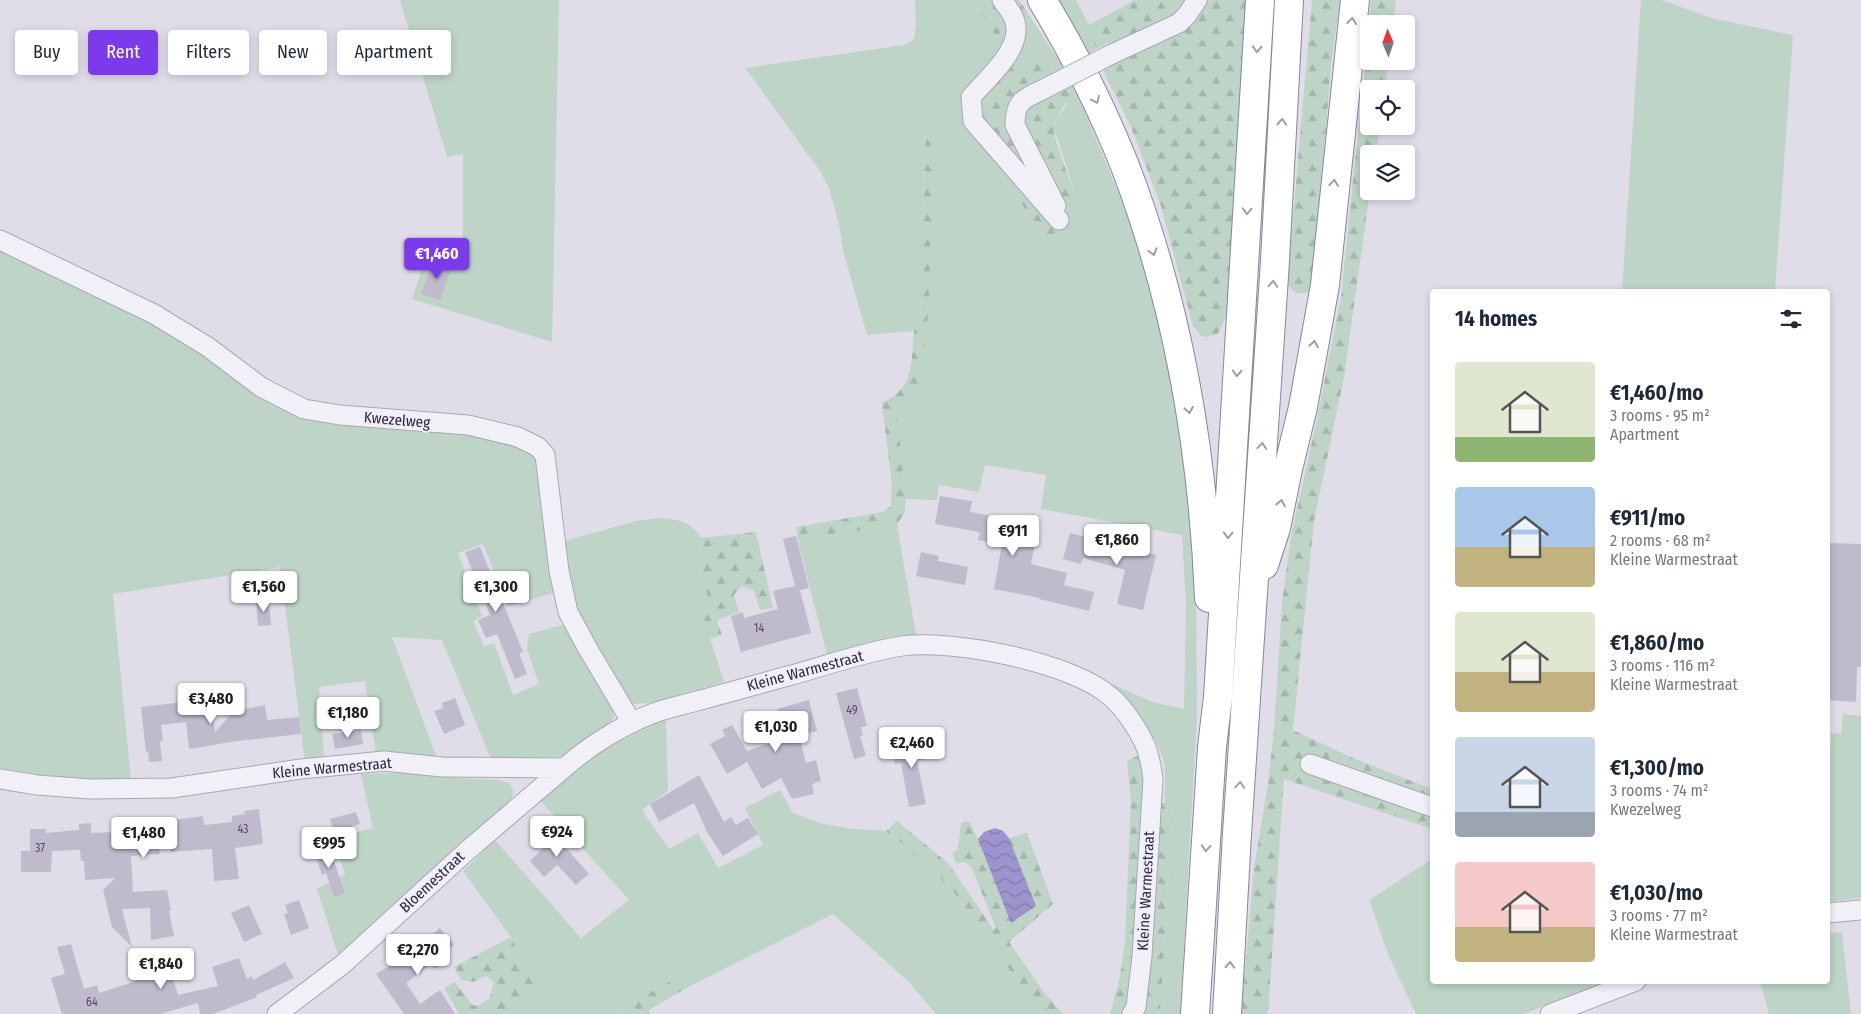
<!DOCTYPE html>
<html lang="en">
<head>
<meta charset="utf-8">
<style>
  :root { --surface:#fff; --page:#f6f6f7; --text:#1f2937; --muted:#747a83; --accent:#7c3aed }
  body { margin:0; font-family:"Fira Sans Condensed",sans-serif; background:var(--page); color:var(--text); height:100vh; display:flex; flex-direction:column; font-size:19px; white-space:nowrap }
  * { box-sizing:border-box; margin:0 }
  p { font-size:16px; color:var(--muted) }
  .icon { flex:none; width:28px; height:28px; fill:none; stroke:currentColor; stroke-width:2; stroke-linecap:round; stroke-linejoin:round }
  .map { position:relative; flex:1; overflow:hidden }
  .sheet { position:absolute; left:1430px; top:289px; width:400px; height:695px; display:flex; flex-direction:column; background:var(--surface); border-radius:5px; box-shadow:0 2px 8px #0003 }
  .sheet>* { flex:none }
  .guide { position:absolute; left:15px; top:30px; width:475px; height:45px; display:flex; gap:10px }
  .needle { width:32px; rotate:358deg }
  .controls { position:absolute; left:1360px; top:15px; display:grid; gap:10px }
  .controls a { display:grid; place-items:center; width:55px; height:55px; border-radius:5px; background:var(--surface); box-shadow:0 2px 8px #0003; font-size:25px }
  .price { position:absolute; translate:-50% -42px; padding:0 11px; border-radius:5px; background:#fff; color:#222; font-size:16px; line-height:32px; filter:drop-shadow(0 1px 2px #0008) }
  .price::after { content:''; position:absolute; left:50%; top:30px; width:15px; height:11px; margin-left:-8px; background:inherit; clip-path:polygon(0 0,100% 0,50% 100%) }
  .price.on { background:var(--accent); color:#fff }
  ul { padding:0; list-style:none }
  li { display:flex; align-items:center; gap:15px; height:125px; padding:0 25px }
  li span { display:grid; place-items:center; flex:none; width:140px; height:100px; border-radius:5px; color:#555 }
  li>.icon { margin-inline-start:auto }
  span .icon { width:60px; height:60px; fill:#fffc; stroke-width:1 }
  li b { font-size:21px }
  h2 { display:flex; justify-content:space-between; align-items:center; height:60px; padding:0 25px; font-size:21px }
  .tag { padding:0 18px; border-radius:5px; background:var(--surface); box-shadow:0 2px 8px #0003; font-size:18px; line-height:45px }
  .tag.on { background:var(--accent); color:#fff }
  .map>svg:first-child { display:block }
</style>
</head>
<body>
<div class="map">
<svg width="1861" height="1014" viewBox="0 0 1861 1014">
  <defs>
    <pattern id="forest-firs" width="22" height="20" patternUnits="userSpaceOnUse" patternTransform="scale(1.25)"><rect width="22" height="20" fill="#bdd4c6"/><path d="M5 1l3.5 6h-7zM16 11l3.5 6h-7z" fill="#a3b6ab"/></pattern>
    <pattern id="water-waves" width="16" height="10" patternUnits="userSpaceOnUse" patternTransform="scale(1.25)"><rect width="16" height="10" fill="#9e94cd"/><path d="M0 5q4-4 8 0t8 0" fill="none" stroke="#8179a8"/></pattern>
  </defs>
  <rect width="100%" height="100%" fill="#e0dde9"/>
  <path fill="#bdd4c6" d="M400,0H559L552,342L412,299L431,242L463,246V154L447,157Z
    M915,0H973L997,38L1031,18L1064,68L1054,73L1045,58L976,134L1004,181L1040,229L1047,247L1054,244L1055,229L1052,211L1075,193L1054,128L1058,117L1066,106V85L1072,81L1133,228L1161,322L1186,454L1196,584L1197,716L1180,1014H1160L1173,803H1165C1164,790 1166,776 1164,764C1159,736 1128,703 1110,683L1152,702L1184,709L1186,603L1182,535L1041,509L1046,475L985,465L979,492L939,485L937,500L906,499L897,417L920,387L935,125L926,124L920,320L917,328L914,331L867,335L843,251L839,224L833,202L829,188L820,171L745,68L904,45L914,39L916,26Z
    M1059,0H1076L1089,25L1096,49L1088,54Z
    M1641,0H1661L1715,19L1793,35L1775,291H1622Z
    M0,248L154,323L202,350L248,386L289,412L317,420L451,431L501,439L527,450L540,463L557,592L508,606L483,544L458,553L482,616L473,621L484,646L494,643L513,695L539,684L527,649L529,634L567,624L613,707C616,722 609,726 597,734C586,742 574,752 561,756C539,763 513,760 491,759L442,640L392,637L437,758L376,753L365,681L319,687L324,757L305,762L280,567L113,594L131,781L44,778L0,770Z
    M659,518C682,520 687,520 702,538L698,559L712,613L703,616L724,682L652,703L631,704L581,623L571,594L561,542L636,521Z
    M897,524L916,635L886,639L827,655L798,541Z
    M1843,714L1861,716V898L1828,902V799L1831,734L1841,733Z
    M666,718L668,791L642,810L669,849L698,833L718,868L763,845L745,808L780,790L793,813L823,824L852,829L886,831L927,864L958,897L1031,1000L1044,1014H936L909,982L833,914L690,986L683,974L611,1014H505L539,996L511,937L463,871L495,840L581,938L629,900L539,799C580,765 616,738 666,718Z
    M393,773L427,774L458,778L500,780L510,784L513,790L512,799L339,958L317,889L345,874L333,839L373,828L361,774Z
    M1432,859V981H1612L1523,1014H1416L1388,954L1369,900Z
    M1842,932L1851,1014H1769L1760,981H1828V933Z"/>
  <path fill="url(#forest-firs)" d="M973,0H1019L1031,18L997,38Z
    M1135,0H1249L1233,246L1227,314L1218,334L1207,337L1201,336L1193,326L1161,206L1131,127L1103,70L1119,62L1108,43L1096,49L1089,25Z
    M1312,0H1340L1331,65L1314,277L1308,293H1296L1287,285Z
    M1371,0H1396L1393,24H1369Z
    M1369,25V61H1388L1385,89H1369V126H1380L1376,154H1369V191H1370L1344,377L1314,521L1293,730L1353,758L1432,789V829L1284,779L1268,1014H1241L1254,868L1268,784L1274,730L1282,603L1291,536L1316,424L1341,297Z
    M1032,56L1045,58L1054,73L1037,81L1044,97L1066,85L1071,93C1067,102 1054,120 1054,129C1054,141 1070,180 1075,193C1074,207 1064,207 1052,211L1055,229L1054,244L1047,248L1040,229L1004,181L976,134L975,112L989,83L1003,68Z
    M926,124H935L928,315L920,387L897,417L906,499L904,514L897,524L798,541L796,527L883,512L891,506L892,485L882,403C915,388 911,362 914,331L917,328L920,320Z
    M756,532L773,608L760,610L754,591L742,586L734,595L739,612L717,620L722,635L710,639L703,616L712,613L698,559L702,538Z
    M1139,755L1146,774L1134,972L1125,1014H1110L1119,982L1125,942L1131,800L1127,761Z
    M1159,803H1173L1160,1014H1143L1148,996Z
    M897,821L948,863L994,930L996,928L971,866L964,862L956,863L952,853L958,849L961,824L966,821L970,823L982,847L1036,906L1009,838L1027,833L1053,904L1009,942L1046,995L1063,1014H1044L1031,1000L958,897L927,864L886,831Z
    M511,937L539,996L505,1014H459L444,988L455,982L472,1005L478,1006L489,999L494,982L487,976L473,982L461,980L454,967Z
    M683,974L690,986L649,1010L650,1014H611Z"/>
  <path fill="url(#water-waves)" d="M995,828L1003,831L1009,838L1036,906L1011,923L978,839L984,832Z"/>
  <path fill="#bfbacc" d="M433,259L452,265L440,300L421,294Z
    M940,496L972,501L970,512L1007,519L1005,531L1036,537L1031,564L1067,573L1064,585L1094,592L1089,611L1039,599L1040,598L994,589L1002,544L978,540L980,532L935,524Z
    M1070,533L1156,555L1143,610L1117,604L1125,570L1083,558L1081,564L1063,559Z
    M796,536L809,588L800,590L811,633L741,652L731,616L743,612L744,618L778,609L773,591L795,586L783,539Z
    M1828,543L1861,544V667H1857L1856,702L1828,700Z
    M480,547L523,652L520,653V656L527,674L515,679L497,634L486,638L478,620L490,615L465,552Z
    M921,552L939,556L938,561L968,567L965,585L916,576Z
    M269,600L271,625L258,626L256,601Z
    M857,688L867,726L861,727L863,735L860,736L866,756L854,759L836,693Z
    M455,698L465,725L444,734L434,711L443,708L442,703Z
    M210,699L215,732L234,711L265,705L267,720L299,717L301,734L237,741L189,749L186,722L161,725L163,741H160L162,761L149,762L148,752H146L141,707Z
    M809,700L817,731L799,736L806,763L816,760L821,781L812,784L814,794L792,799L781,778L762,789L747,762L727,774L710,744L725,736L722,730L732,725L747,751L786,737L777,709Z
    M361,730L363,744L335,749L332,734Z
    M924,739L927,759L917,761L926,804L909,807L901,763L895,764L892,744Z
    M699,775L724,822L731,817L736,825L748,818L758,834L723,856L707,832L694,803L659,822L650,804Z
    M259,809L263,844L235,848L239,879L214,881L212,849L171,852L163,833L156,836L160,854L131,856L133,892L167,890L171,911H169L174,936L151,940L150,908L122,909L132,947L112,927L103,890L115,878L85,880L84,861H81L80,850L52,851L51,872H21V851H30V829H46V833L79,830V824L91,823V833L116,832V824L166,821L203,816L204,825L232,822V816L245,814L244,811Z
    M356,812L360,824L334,832L330,819Z
    M547,826L589,874L576,885L557,865L544,877L530,861L543,848L534,838Z
    M328,843L345,894L334,897L326,873L322,875L313,848Z
    M299,900L309,928L291,935L284,914L288,913L285,905Z
    M249,905L262,934L244,942L231,913Z
    M440,928L454,945L444,953L448,959L435,969L430,964L406,983L420,1004L440,990L455,1014H404L376,974L391,965L392,967Z
    M71,944L84,989L97,985L99,993L152,976L150,969L168,963L178,995L218,986L212,967L239,958L247,979L252,976L253,980L285,962L294,978L256,995L257,997L213,1014H200L198,1003L160,1014H62L51,978L65,974L57,947Z"/>
  <g fill="none" stroke-linecap="round" stroke-linejoin="round">
    <g stroke="#aaa6b7" stroke-width="21">
      <path id="minor" d="M1002,0C1009,9 1017,19 1016,31C1015,55 986,80 971,97L973,121L1059,220
        M1110,55L1179,23L1187,15L1197,0
        M1044,89C1024,99 1015,100 1015,125L1056,206
        M0,240L154,314L208,347L261,387L304,409L340,415L468,425L518,437L538,447L545,455L559,571L568,612L588,649L632,723
        M1310,764L1432,807
        M0,779L37,785L90,789L172,788L301,769L384,761L442,767L564,768C589,746 622,725 654,713C668,708 683,705 697,701C728,693 758,684 788,676C825,666 864,652 902,646C952,639 1072,662 1111,697C1125,709 1145,738 1149,757C1151,764 1152,772 1153,779L1142,956L1136,1007L1132,1014
        M1828,913L1861,910
        M277,1014L342,965L468,850L564,768
        M1550,1014L1636,981"/>
    </g>
    <g stroke="#8b83a1" stroke-width="30">
      <path id="highway" d="M1042,0C1074,53 1102,108 1125,166C1177,302 1203,452 1209,598
        M1264,565L1276,528L1288,469L1303,407L1325,285L1355,0
        M1195,1014L1212,747L1218,697L1260,0
        M1227,1014L1237,834L1275,261L1289,0"/>
    </g>
    <use href="#minor" stroke="#f2f0f7" stroke-width="19"/>
    <use href="#highway" stroke="#fff" stroke-width="28"/>
    <g stroke="#aaa6b7" stroke-width="21" stroke-linecap="butt">
      <path id="minor-bridge" d="M1044,89L1110,55"/>
    </g>
    <use href="#minor-bridge" stroke="#f2f0f7" stroke-width="19"/>
  </g>
  <defs><path id="oneway-chevron" d="M-2-3.5L2.5 0L-2 3.5" fill="none" stroke-width="1.6" stroke-linecap="round" stroke-linejoin="round" transform="scale(1.25)"/></defs>
  <g stroke="#a09daa">
    <use href="#oneway-chevron" transform="translate(1352 21) rotate(-84)"/>
    <use href="#oneway-chevron" transform="translate(1257 49) rotate(93)"/>
    <use href="#oneway-chevron" transform="translate(1096 100) rotate(65)"/>
    <use href="#oneway-chevron" transform="translate(1282 122) rotate(-87)"/>
    <use href="#oneway-chevron" transform="translate(1334 183) rotate(-84)"/>
    <use href="#oneway-chevron" transform="translate(1247 211) rotate(93)"/>
    <use href="#oneway-chevron" transform="translate(1153 252) rotate(74)"/>
    <use href="#oneway-chevron" transform="translate(1273 284) rotate(-86)"/>
    <use href="#oneway-chevron" transform="translate(1314 344) rotate(-80)"/>
    <use href="#oneway-chevron" transform="translate(1237 373) rotate(93)"/>
    <use href="#oneway-chevron" transform="translate(1189 410) rotate(80)"/>
    <use href="#oneway-chevron" transform="translate(1262 446) rotate(-86)"/>
    <use href="#oneway-chevron" transform="translate(1281 503) rotate(-79)"/>
    <use href="#oneway-chevron" transform="translate(1228 535) rotate(93)"/>
    <use href="#oneway-chevron" transform="translate(1240 785) rotate(-86)"/>
    <use href="#oneway-chevron" transform="translate(1206 848) rotate(94)"/>
    <use href="#oneway-chevron" transform="translate(1230 965) rotate(-87)"/>
  </g>
  <g text-anchor="middle" stroke-width="4" stroke-linejoin="round" paint-order="stroke">
    <g font-size="12" fill="#524a64">
      <text x="759" y="632">14</text>
      <text x="852" y="714">49</text>
      <text x="243" y="833">43</text>
      <text x="40" y="852">37</text>
      <text x="92" y="1006">64</text>
    </g>
    <g font-size="15" fill="#2d2541" stroke="#efedf6">
      <text transform="translate(397 420) rotate(5)" y="5">Kwezelweg</text>
      <text transform="translate(805 671) rotate(-15)" y="5">Kleine Warmestraat</text>
      <text transform="translate(332 768) rotate(-5)" y="5">Kleine Warmestraat</text>
      <text transform="translate(432 882) rotate(-43)" y="5">Bloemestraat</text>
      <text transform="translate(1146 891) rotate(-87)" y="5">Kleine Warmestraat</text>
    </g>
  </g>
</svg>
<div class="controls">
<a><svg class="needle" viewBox="-14 -14 28 28"><path d="M0-13l5 13h-10z" fill="#e53935"/><path d="M0 13l5-13h-10z" fill="#747a83"/></svg></a>
<a><svg class="icon" aria-label="locate" viewBox="0 0 24 24"><circle cx="12" cy="12" r="6"/><path d="M12 2v4M12 18v4M2 12h4M18 12h4"/></svg></a>
<a><svg class="icon" aria-label="layers" viewBox="0 0 24 24"><path d="M12 4l9 5-9 5-9-5zM3 14l9 5 9-5"/></svg></a>
</div>
<b class="price on" style="left:437px;top:280px">€1,460</b>
<b class="price" style="left:1013px;top:557px">€911</b>
<b class="price" style="left:1117px;top:566px">€1,860</b>
<b class="price" style="left:264px;top:613px">€1,560</b>
<b class="price" style="left:496px;top:613px">€1,300</b>
<b class="price" style="left:211px;top:725px">€3,480</b>
<b class="price" style="left:348px;top:739px">€1,180</b>
<b class="price" style="left:776px;top:753px">€1,030</b>
<b class="price" style="left:912px;top:769px">€2,460</b>
<b class="price" style="left:557px;top:858px">€924</b>
<b class="price" style="left:144px;top:859px">€1,480</b>
<b class="price" style="left:329px;top:869px">€995</b>
<b class="price" style="left:418px;top:976px">€2,270</b>
<b class="price" style="left:161px;top:990px">€1,840</b>
<div class="guide">
<a class="tag">Buy</a>
<a class="tag on">Rent</a>
<a class="tag">Filters</a>
<a class="tag">New</a>
<a class="tag">Apartment</a>
</div>
<section class="sheet">
<h2>14 homes<svg class="icon" aria-label="filters" viewBox="0 0 24 24"><path d="M4 7h16M4 17h16"/><circle cx="9" cy="7" r="2"/><circle cx="15" cy="17" r="2"/></svg></h2>
<ul>
<li><span style="background:linear-gradient(#dfe7d0 75%,#8fb573 0)"><svg class="icon" aria-label="home" viewBox="0 0 24 24"><path d="M3 11l9-7 9 7M6 9v11h12V9"/></svg></span><div><b>€1,460/mo</b><p>3 rooms · 95 m²</p><p>Apartment</p></div></li>
<li><span style="background:linear-gradient(#a9c7e8 60%,#c2b280 0)"><svg class="icon" aria-label="home" viewBox="0 0 24 24"><path d="M3 11l9-7 9 7M6 9v11h12V9"/></svg></span><div><b>€911/mo</b><p>2 rooms · 68 m²</p><p>Kleine Warmestraat</p></div></li>
<li><span style="background:linear-gradient(#dfe7d0 60%,#c2b280 0)"><svg class="icon" aria-label="home" viewBox="0 0 24 24"><path d="M3 11l9-7 9 7M6 9v11h12V9"/></svg></span><div><b>€1,860/mo</b><p>3 rooms · 116 m²</p><p>Kleine Warmestraat</p></div></li>
<li><span style="background:linear-gradient(#c9d6e8 75%,#9aa5b1 0)"><svg class="icon" aria-label="home" viewBox="0 0 24 24"><path d="M3 11l9-7 9 7M6 9v11h12V9"/></svg></span><div><b>€1,300/mo</b><p>3 rooms · 74 m²</p><p>Kwezelweg</p></div></li>
<li><span style="background:linear-gradient(#f6c9c9 65%,#c2b280 0)"><svg class="icon" aria-label="home" viewBox="0 0 24 24"><path d="M3 11l9-7 9 7M6 9v11h12V9"/></svg></span><div><b>€1,030/mo</b><p>3 rooms · 77 m²</p><p>Kleine Warmestraat</p></div></li>
</ul>
</section>
</div>
</body>
</html>
